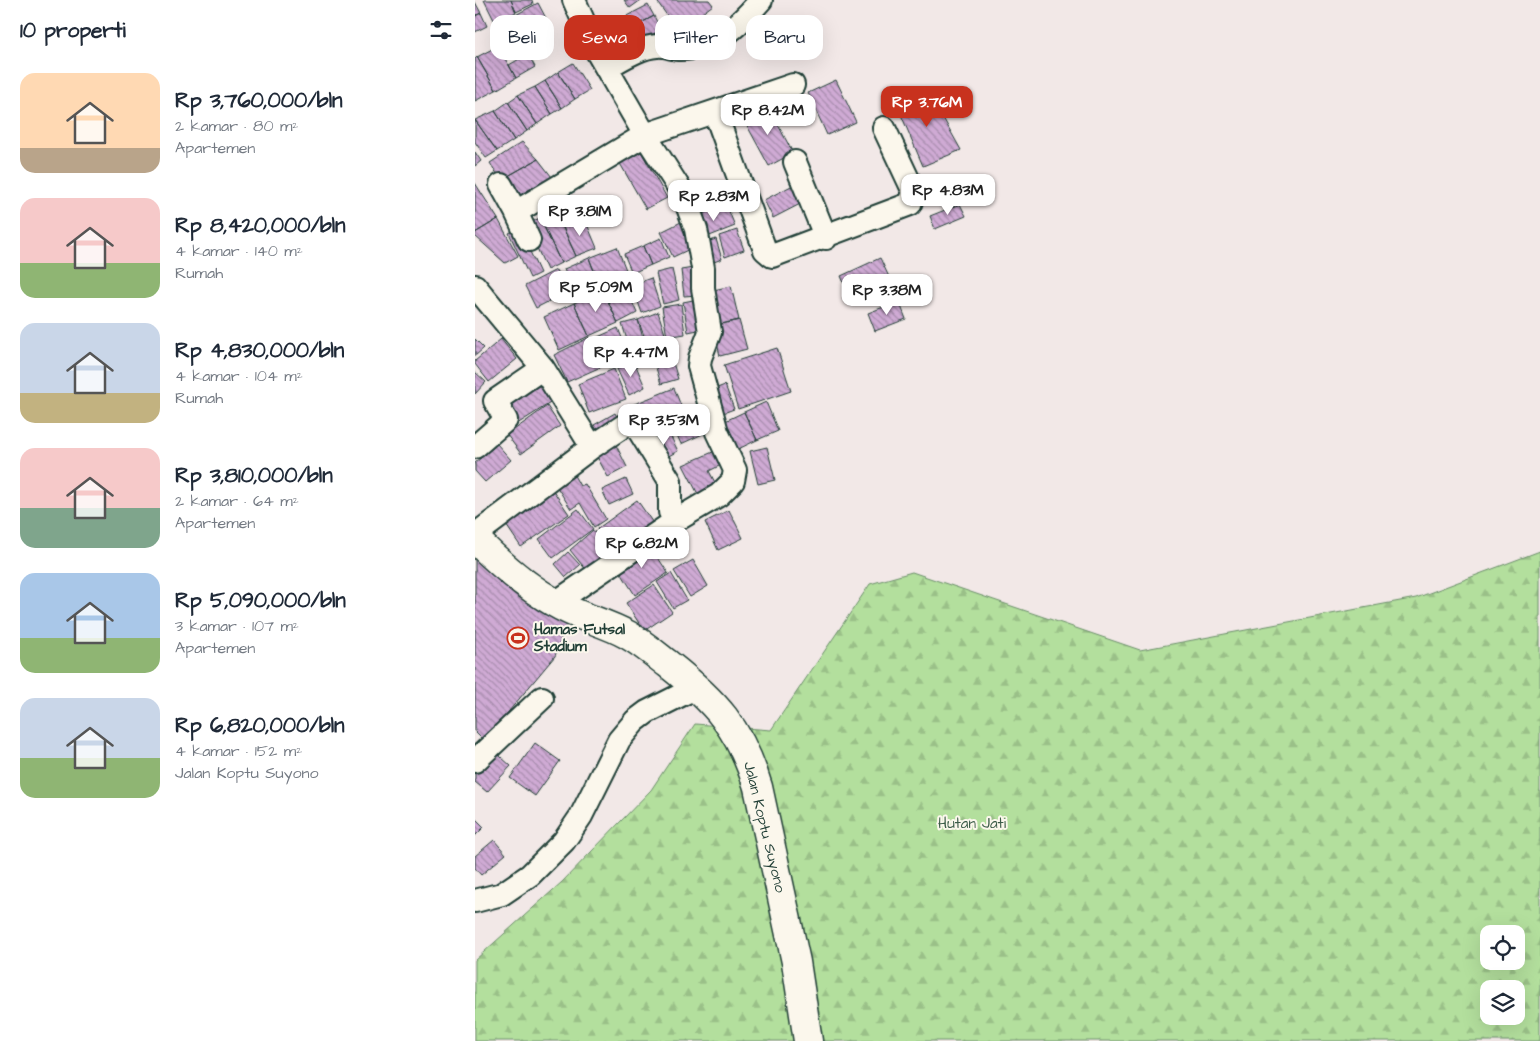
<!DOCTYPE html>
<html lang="id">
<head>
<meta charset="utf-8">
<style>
  :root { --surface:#fff; --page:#f2f2f3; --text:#1f2937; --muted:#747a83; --accent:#c8321e }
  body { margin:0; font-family:"Architects Daughter",sans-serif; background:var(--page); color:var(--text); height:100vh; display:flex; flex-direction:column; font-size:19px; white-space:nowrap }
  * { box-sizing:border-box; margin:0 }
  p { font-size:16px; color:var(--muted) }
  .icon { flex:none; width:28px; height:28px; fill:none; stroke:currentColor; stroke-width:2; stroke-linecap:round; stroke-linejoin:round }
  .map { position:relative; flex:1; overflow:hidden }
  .sheet { display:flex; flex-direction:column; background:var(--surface); width:475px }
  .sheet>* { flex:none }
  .hud { position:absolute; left:15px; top:15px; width:475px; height:45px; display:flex; gap:10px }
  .tools { position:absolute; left:1005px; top:925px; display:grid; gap:10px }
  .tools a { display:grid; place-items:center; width:45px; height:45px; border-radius:10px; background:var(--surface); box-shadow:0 5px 20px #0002; font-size:25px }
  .price { position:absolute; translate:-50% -42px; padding:0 11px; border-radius:10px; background:#fff; color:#222; font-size:16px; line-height:32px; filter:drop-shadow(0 1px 2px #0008) }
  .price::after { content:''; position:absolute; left:50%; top:30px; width:15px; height:11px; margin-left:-8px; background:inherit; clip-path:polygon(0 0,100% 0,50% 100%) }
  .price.selected { background:var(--accent); color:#fff }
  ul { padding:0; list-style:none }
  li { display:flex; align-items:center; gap:15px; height:125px; padding:0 20px }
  li span { display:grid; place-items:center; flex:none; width:140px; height:100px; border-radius:15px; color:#555 }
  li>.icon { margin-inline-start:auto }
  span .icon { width:60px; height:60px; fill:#fffc; stroke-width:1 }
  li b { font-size:21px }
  h2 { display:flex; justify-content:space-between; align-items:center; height:60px; padding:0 20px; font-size:21px }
  .chip { padding:0 18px; border-radius:15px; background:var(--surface); box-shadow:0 5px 20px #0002; font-size:18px; line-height:45px }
  .chip.selected { background:var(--accent); color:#fff }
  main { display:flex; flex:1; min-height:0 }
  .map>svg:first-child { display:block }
</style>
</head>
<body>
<main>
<section class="sheet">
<h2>10 properti<svg class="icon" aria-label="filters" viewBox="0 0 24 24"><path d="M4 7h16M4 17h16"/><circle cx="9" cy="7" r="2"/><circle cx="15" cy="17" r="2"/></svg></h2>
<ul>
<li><span style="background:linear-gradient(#ffd9b3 75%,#b9a48a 0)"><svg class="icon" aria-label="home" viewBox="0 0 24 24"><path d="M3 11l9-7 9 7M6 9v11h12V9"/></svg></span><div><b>Rp 3,760,000/bln</b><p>2 kamar · 80 m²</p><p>Apartemen</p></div></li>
<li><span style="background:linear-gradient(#f6c9c9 65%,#8fb573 0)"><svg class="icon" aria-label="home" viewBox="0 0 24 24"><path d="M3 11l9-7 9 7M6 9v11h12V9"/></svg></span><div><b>Rp 8,420,000/bln</b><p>4 kamar · 140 m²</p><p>Rumah</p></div></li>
<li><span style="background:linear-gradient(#c9d6e8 70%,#c2b280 0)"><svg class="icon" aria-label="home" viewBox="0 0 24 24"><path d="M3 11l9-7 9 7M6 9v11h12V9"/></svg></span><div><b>Rp 4,830,000/bln</b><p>4 kamar · 104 m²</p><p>Rumah</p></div></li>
<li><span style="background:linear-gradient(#f6c9c9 60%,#7fa58c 0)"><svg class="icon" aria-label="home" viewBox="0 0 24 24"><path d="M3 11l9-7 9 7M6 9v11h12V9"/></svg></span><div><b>Rp 3,810,000/bln</b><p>2 kamar · 64 m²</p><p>Apartemen</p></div></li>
<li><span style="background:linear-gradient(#a9c7e8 65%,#8fb573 0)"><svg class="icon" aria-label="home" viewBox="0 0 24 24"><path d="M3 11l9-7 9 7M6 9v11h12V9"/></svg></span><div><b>Rp 5,090,000/bln</b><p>3 kamar · 107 m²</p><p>Apartemen</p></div></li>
<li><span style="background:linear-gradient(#c9d6e8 60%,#8fb573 0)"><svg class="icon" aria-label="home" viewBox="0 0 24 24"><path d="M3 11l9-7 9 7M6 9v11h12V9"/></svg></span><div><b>Rp 6,820,000/bln</b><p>4 kamar · 152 m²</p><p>Jalan Koptu Suyono</p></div></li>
</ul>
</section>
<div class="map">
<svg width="1065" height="1041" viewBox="0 0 1065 1041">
  <defs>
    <pattern id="forest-firs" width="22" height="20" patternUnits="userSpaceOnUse" patternTransform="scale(1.25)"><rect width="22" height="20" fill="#b3df9d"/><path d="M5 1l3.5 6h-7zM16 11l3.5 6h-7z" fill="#9ac088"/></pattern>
    <pattern id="building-back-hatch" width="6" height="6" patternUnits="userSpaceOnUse" patternTransform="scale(1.25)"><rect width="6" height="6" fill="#cfaad4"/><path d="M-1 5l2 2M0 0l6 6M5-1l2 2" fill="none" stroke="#a78cad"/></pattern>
  </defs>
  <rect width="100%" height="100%" fill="#f2e8e7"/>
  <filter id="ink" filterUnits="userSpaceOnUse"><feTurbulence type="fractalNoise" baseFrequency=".02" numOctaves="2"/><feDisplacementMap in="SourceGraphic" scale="10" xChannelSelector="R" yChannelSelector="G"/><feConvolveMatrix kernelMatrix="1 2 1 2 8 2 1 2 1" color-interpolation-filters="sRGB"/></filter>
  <g filter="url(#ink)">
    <path fill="url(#forest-firs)" stroke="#698e68" fill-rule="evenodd" d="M1065,551V1041H0V960L87,882L176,790L220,724L296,730L395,584L437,572L665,650L941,598ZM1014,934H1041V961H1014ZM1014,989H1041V1016H1014Z"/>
    <path fill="url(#building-back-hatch)" stroke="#1f3d34" d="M9,0H36L41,12L20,22Z
      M36,0H57L58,4L41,12Z
      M149,0H166L155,8Z
      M181,0H234L238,5L203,31Z
      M0,2L6,13L0,16Z
      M63,3L73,22L43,38L33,19Z
      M173,5L179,16L138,38L132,26Z
      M6,13L12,26L0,32V16Z
      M179,16L186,30L144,51L138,38Z
      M23,46L41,78L21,90L2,57Z
      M53,54L60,67L41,78L34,65Z
      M2,57L21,90L0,101V59Z
      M98,63L115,90L100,99L83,72Z
      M83,72L100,99L87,108L70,81Z
      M361,80L381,122L352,135L333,93Z
      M70,81L87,108L77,114L60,87Z
      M60,87L77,114L62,124L43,95Z
      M453,91L486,150L448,166L421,103Z
      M43,95L62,124L52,131L33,102Z
      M33,102L52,131L39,140L20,111Z
      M293,106L318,153L294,166L269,120Z
      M20,111L39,140L22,151L0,120Z
      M0,120L22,151L11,158L0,142Z
      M47,142L63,159L26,180L15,163Z
      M164,148L192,198L171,209L143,160Z
      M0,152L6,161L0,166Z
      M63,159L80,181L43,202L26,180Z
      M0,183L23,219L0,233Z
      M322,183L331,201L298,218L289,200Z
      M251,204L260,226L227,239L218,218Z
      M485,204L491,216L460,229L455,216Z
      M80,211L101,256L86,263L65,218Z
      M109,217L122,248L101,256L88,227Z
      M65,218L86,263L72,270L51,224Z
      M23,219L43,256L30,263L0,236V233Z
      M206,222L219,247L198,257L186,232Z
      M44,228L65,273L55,278L34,233Z
      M262,230L269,250L250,257L244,236Z
      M186,238L194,257L176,265L168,246Z
      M241,239L247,259L236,263L229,243Z
      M168,246L176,265L157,273L149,254Z
      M142,247L153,275L125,286L114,258Z
      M114,258L125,286L99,296L89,269Z
      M405,258L414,277L374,295L366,276Z
      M218,268L222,295L209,296L206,270Z
      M197,269L204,300L188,304L181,273Z
      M81,270L92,292L61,308L50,286Z
      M176,278L185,306L167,313L157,285Z
      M148,281L162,313L143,323L128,290Z
      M256,286L264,320L238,326L230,292Z
      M128,290L143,323L114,336L99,303Z
      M223,299L228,329L213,332L208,302Z
      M424,301L431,319L400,331L393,313Z
      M99,303L114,336L84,350L69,317Z
      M206,304L210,334L192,337L187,307Z
      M183,312L190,334L171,341L163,320Z
      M163,320L169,342L154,346L147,324Z
      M264,320L272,349L245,356L238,326Z
      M143,328L149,343L130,352L123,337Z
      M115,337L128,366L92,382L79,355Z
      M0,339L9,348L0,356Z
      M26,339L42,359L14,382L0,364V361Z
      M146,348L152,361L134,368L128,356Z
      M302,348L316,391L263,409L249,365Z
      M194,350L203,379L186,384L177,355Z
      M159,361L170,387L154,395L142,369Z
      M139,369L151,399L114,413L103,384Z
      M0,372L11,382L0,394Z
      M64,375L80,400L39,426L24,401Z
      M250,385L259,409L243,415L234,391Z
      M199,388L208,411L165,427L157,405Z
      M291,402L303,431L282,440L269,412Z
      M72,406L85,426L46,454L32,435Z
      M222,412L232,432L206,444L197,424Z
      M269,412L282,440L257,452L244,424Z
      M140,413L146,424L125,436L119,425Z
      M193,431L203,451L186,460L175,441Z
      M22,444L36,460L10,482L0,471V463Z
      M141,445L152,467L133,477L121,455Z
      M292,447L300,480L283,484L275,451Z
      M240,451L246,465L234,471L244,490L226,500L208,465Z
      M96,470L105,486L110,484L131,519L119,527L105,503L96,509L78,481Z
      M151,479L158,494L134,505L127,490Z
      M75,486L94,514L46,547L27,519Z
      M162,500L178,523L138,551L122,529Z
      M103,509L118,529L78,558L64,539Z
      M254,510L268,538L243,550L230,522Z
      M118,530L140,557L116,576L95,550Z
      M174,544L193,573L160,595L141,565Z
      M93,552L105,565L91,577L80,564Z
      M0,554L93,620L80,656L9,741L0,732Z
      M218,560L233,586L215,597L199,571Z
      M196,573L212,600L198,608L182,582Z
      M179,585L197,612L169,631L151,603Z
      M60,743L85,761L60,796L35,778Z
      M17,749L36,766L12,792L0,782V767Z
      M0,818L9,827L0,836Z
      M19,840L31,854L6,875L0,868V856Z"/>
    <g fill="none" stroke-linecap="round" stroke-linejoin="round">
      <g stroke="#1f3d34" stroke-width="26">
        <path id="minor" d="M132,67C147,59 165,47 182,46C190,45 198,49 205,49C241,49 264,25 286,0
          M240,112L290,250L297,256L435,204L439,192L409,128
          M320,162L351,238
          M26,185L41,212L170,135L318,85
          M41,212L54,240
          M0,286L68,368L117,447L0,535
          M0,447L31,420L20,401L68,368
          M117,447L153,423L157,421L160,424L195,481V512L200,521
          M80,603L200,521L244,495L258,481L260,470L242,432L224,366L225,358L235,332L228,288V268L221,229L208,194L170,135L121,50L99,0
          M0,761L67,698
          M0,901L27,894L55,875L89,841L106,816L144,740L160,721L172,712L222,687"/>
      </g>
      <g stroke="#1f3d34" stroke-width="31">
        <path id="secondary" d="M0,539C24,563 50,586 80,603C103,617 130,622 153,635C167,643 180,654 193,664C241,702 265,728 283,787L321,962L333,1041"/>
      </g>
      <use href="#minor" stroke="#fbf7ec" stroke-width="22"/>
      <use href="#secondary" stroke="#fbf7ec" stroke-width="28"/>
    </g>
  </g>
  <defs>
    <g id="stadium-ring" transform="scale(1.125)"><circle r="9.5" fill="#fbf7ec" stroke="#c8321e" stroke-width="1.5"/><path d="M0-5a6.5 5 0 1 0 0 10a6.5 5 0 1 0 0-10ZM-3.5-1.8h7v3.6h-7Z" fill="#c8321e"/></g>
  </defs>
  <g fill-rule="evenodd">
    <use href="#stadium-ring" x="43" y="638"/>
  </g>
  <g text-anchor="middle" stroke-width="4" stroke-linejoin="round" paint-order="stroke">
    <g font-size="15" font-weight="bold" fill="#1f3d34" stroke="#fbf7ec" text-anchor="start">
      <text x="59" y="634">Hamas Futsal<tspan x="59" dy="17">Stadium</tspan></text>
    </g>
    <g font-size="15" fill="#3d5d49" stroke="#fbf7ec">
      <text x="497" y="828">Hutan Jati</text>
    </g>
    <g font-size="15" fill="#1f3d34" stroke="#fbf7ec">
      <text transform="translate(290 827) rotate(76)" y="5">Jalan Koptu Suyono</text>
    </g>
  </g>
</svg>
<div class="tools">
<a><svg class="icon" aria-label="locate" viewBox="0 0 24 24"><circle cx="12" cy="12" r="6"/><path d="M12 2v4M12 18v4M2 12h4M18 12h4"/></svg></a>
<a><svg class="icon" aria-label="layers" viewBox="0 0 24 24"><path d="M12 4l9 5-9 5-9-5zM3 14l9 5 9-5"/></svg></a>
</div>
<b class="price selected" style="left:452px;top:128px">Rp 3.76M</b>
<b class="price" style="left:293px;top:136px">Rp 8.42M</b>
<b class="price" style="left:473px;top:216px">Rp 4.83M</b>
<b class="price" style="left:239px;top:222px">Rp 2.83M</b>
<b class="price" style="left:105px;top:237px">Rp 3.81M</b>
<b class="price" style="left:121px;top:313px">Rp 5.09M</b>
<b class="price" style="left:412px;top:316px">Rp 3.38M</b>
<b class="price" style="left:156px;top:378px">Rp 4.47M</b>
<b class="price" style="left:189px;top:446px">Rp 3.53M</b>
<b class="price" style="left:167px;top:569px">Rp 6.82M</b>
<div class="hud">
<a class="chip">Beli</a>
<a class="chip selected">Sewa</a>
<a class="chip">Filter</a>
<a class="chip">Baru</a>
</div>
</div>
</main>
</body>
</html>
